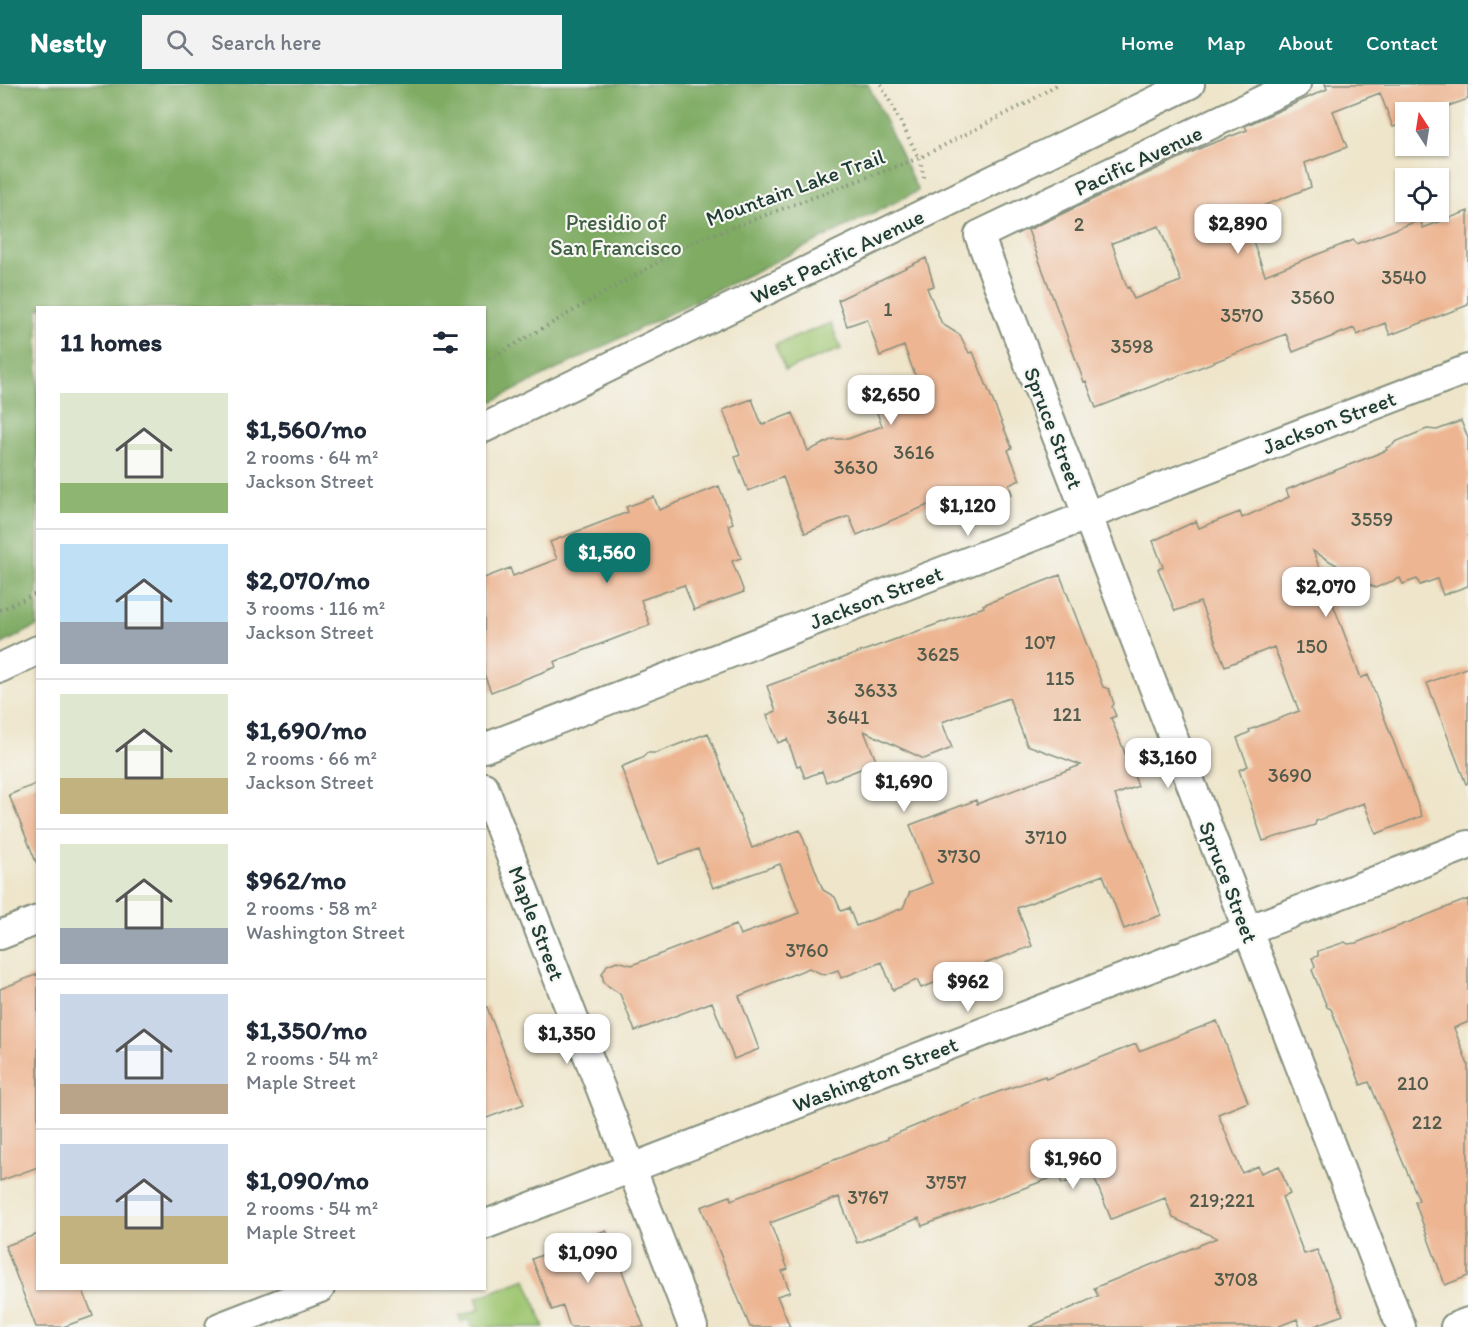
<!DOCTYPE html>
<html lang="en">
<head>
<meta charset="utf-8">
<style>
  :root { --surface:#fff; --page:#f2f2f3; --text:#1f2937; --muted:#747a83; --line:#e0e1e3; --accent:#0f766e }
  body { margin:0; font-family:Itim,sans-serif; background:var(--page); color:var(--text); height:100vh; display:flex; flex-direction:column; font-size:22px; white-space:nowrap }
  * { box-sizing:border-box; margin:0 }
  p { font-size:20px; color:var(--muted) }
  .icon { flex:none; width:33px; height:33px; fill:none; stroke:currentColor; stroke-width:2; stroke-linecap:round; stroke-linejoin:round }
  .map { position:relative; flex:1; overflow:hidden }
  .side { position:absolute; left:36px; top:222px; width:450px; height:984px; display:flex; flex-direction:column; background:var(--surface); border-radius:0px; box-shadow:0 2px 4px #0004 }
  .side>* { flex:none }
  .needle { width:39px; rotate:348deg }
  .controls { position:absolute; left:1395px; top:18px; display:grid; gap:12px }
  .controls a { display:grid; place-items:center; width:54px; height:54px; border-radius:0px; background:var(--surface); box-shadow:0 2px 4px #0004; font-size:30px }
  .price { position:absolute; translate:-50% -51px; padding:0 14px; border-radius:12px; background:#fff; color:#222; font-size:20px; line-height:39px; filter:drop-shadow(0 2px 3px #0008) }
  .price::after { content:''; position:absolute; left:50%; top:36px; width:18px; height:14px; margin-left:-9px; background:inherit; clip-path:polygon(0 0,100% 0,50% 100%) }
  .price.current { background:var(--accent); color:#fff }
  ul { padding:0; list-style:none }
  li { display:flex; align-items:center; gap:18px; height:150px; padding:0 24px }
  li+li { border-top:2px solid var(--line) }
  li span { display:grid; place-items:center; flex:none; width:168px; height:120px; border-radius:0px; color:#555 }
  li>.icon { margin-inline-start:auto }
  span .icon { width:72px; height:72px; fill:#fffc; stroke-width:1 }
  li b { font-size:26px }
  h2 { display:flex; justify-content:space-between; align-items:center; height:72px; padding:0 24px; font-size:26px }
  header { display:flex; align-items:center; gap:36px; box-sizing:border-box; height:84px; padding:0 30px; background:var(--accent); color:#fff }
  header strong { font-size:28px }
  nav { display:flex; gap:33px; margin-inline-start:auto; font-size:21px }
  .search { width:420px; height:54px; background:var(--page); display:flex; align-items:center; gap:15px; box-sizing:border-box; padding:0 21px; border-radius:0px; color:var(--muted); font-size:22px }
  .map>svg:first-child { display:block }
</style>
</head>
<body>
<header>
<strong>Nestly</strong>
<div class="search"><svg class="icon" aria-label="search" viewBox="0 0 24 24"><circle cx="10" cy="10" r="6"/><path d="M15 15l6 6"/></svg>Search here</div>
<nav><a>Home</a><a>Map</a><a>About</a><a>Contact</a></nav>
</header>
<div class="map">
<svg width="1468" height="1243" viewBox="0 0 1468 1243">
  <rect width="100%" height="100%" fill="#f6f6f2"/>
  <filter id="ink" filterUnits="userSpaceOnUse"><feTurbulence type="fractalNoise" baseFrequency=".0167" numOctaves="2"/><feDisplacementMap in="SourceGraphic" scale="12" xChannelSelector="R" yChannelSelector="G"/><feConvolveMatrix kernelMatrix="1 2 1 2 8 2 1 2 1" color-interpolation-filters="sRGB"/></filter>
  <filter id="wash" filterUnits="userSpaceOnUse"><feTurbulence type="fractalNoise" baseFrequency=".008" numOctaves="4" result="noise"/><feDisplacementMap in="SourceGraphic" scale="24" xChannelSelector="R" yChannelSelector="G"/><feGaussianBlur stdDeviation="1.35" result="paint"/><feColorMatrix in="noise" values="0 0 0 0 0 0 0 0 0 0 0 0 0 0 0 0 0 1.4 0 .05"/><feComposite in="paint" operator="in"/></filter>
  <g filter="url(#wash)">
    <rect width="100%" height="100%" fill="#eee5ca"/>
    <path fill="#9fc671" stroke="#5f8252" stroke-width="1.5" d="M831,239L841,265L785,286L775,261Z
      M526,1195L544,1243H471L468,1235L461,1238L459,1233L480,1225L476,1214Z"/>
    <path fill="#7fab63" stroke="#4f744c" stroke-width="1.5" d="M0,0H868L918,107L485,321L484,224H38L37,542L0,561Z"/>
    <g id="blocks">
      <path fill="#edb592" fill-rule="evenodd" d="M1325,0H1468V15L1432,28H1406V39L1393,43L1380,9L1333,27L1347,63L1305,79L1311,103L1263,122L1269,137L1248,144L1265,191L1354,156L1356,160L1420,136L1423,144L1468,127V221L1390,251L1385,239L1357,251L1354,244L1293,268L1286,250L1096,324L1086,297L1084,298L1028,146L1203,63L1247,46L1245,42L1327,5ZM1159,142L1181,197L1134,215L1129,203L1127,204L1112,159Z
        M926,174L934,202L927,204L942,240L960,251L969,269L973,268L1012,364L1008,366L1020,396L1009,401L1012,410L964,429L954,410L857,451L849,432L805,449L783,393L748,407L735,373L740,371L723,326L752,315L762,341L793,329L808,367L833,355H848L882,342L877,329L890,324L888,320L921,307L904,262L880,272L867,235L847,242L838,216Z
        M1461,337L1468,354V502L1443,511L1437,495L1420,501L1417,495L1403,500L1400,494L1375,504L1313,467L1361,594L1368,591L1422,732L1376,750L1364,719L1316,737L1315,741L1263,757L1239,686L1248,682L1237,654L1250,648L1249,646L1299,627L1274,563L1225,582L1200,518L1175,527L1158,485L1163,483L1153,457L1196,437L1199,444L1240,428L1242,434L1289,413L1286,406L1387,366L1386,364L1393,361L1395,358L1427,345L1437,346Z
        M719,402L733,439L728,441L741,474L732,477L744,508L694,526L684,501L641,516L650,541L554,578L556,583L491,608L484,590V494L510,484L513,492L557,475L550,458L628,428L626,423L654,413L659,426Z
        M1060,491L1103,603L1109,605L1114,620L1112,623L1116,632L1111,634L1138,702L1115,711L1161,831L1124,845L1103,791L1017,824L1032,862L921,904L917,896L893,906L882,878L841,894L838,886L824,891L809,884L739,912L759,965L734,975L712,918L635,947L620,910L604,899L602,890L607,881L617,877L632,881L736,841L740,851L799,829L780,780L713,804L698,765L658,780L621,683L642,674L647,669H656L708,649L752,764L800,746L823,806L835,813L841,827L849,824L856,842L903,824L910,808L932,799L910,741L976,716L977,720L1081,681L1027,661L1009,614L942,638L952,664L924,675L864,647L877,679L826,698L822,687L805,694L800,681L797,682L787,655L778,659L767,631L776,627L767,602L984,523L983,521Z
        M1468,583V699L1466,700L1427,599Z
        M38,699V778H36L9,711Z
        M1468,815V938L1454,944L1468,981V1192L1445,1201L1415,1118L1419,1116L1399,1069L1369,998L1361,1001L1331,925L1327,923L1312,886L1315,882L1312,874L1318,872V867L1345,858L1348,860L1356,859Z
        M38,890V1083L0,1097V905Z
        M484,923H487L524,1020L484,1035Z
        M1217,937L1248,1018L1218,1030L1242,1089L1258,1082L1261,1089L1279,1082L1290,1110L1282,1113L1304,1170L1317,1166L1343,1231L1312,1243H1300L1297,1235L1277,1243H1029L1098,1212L1094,1204L1217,1154L1173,1134L1165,1114L1111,1135L1092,1088L1062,1100L1059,1091L922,1142L919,1134L857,1159L839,1113L770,1139L788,1185L782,1187L790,1208L777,1212L790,1243H750L701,1123L730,1112L731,1116L888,1055V1053L998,1008L1045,992L1046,995L1136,960L1139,967Z
        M606,1146L644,1243H570L563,1222L552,1226L532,1175Z
        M38,1150V1204H82L93,1232L63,1243H36L5,1162Z"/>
    </g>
  </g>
  <g filter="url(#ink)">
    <use href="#blocks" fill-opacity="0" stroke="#86917f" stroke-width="1.5"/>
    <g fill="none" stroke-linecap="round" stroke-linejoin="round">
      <g stroke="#86917f" stroke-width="32">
        <path id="minor" d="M1296,0L979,151L1401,1243
          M484,344L1190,0
          M0,584L38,566
          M484,664L1468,285
          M484,703L693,1243
          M0,851L38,836
          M484,1141L1468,761
          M220,1243L320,1204
          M1455,1243L1468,1238"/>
      </g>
      <path stroke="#86917f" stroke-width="4" stroke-dasharray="1.5 4.5" stroke-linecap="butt" d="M881,0L919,74L925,97
        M484,278L693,158L919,74L1025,20L1058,0
        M0,526L38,509"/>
      <use href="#minor" stroke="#fff" stroke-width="28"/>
    </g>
  </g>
  <g text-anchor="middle" stroke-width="4.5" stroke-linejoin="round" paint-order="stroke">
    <g font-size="20" fill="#525b4c">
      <text x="1079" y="147">2</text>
      <text x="1404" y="200">3540</text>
      <text x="1313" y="220">3560</text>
      <text x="888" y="232">1</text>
      <text x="1242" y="238">3570</text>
      <text x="1132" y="269">3598</text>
      <text x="914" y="375">3616</text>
      <text x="856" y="390">3630</text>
      <text x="1372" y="442">3559</text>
      <text x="1040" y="565">107</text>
      <text x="1312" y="569">150</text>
      <text x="938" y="577">3625</text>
      <text x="1060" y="601">115</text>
      <text x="876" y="613">3633</text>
      <text x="1067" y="637">121</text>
      <text x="848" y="640">3641</text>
      <text x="1290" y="698">3690</text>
      <text x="1046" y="760">3710</text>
      <text x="959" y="779">3730</text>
      <text x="807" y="873">3760</text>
      <text x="1413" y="1006">210</text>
      <text x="1427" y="1045">212</text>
      <text x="946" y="1105">3757</text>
      <text x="868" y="1120">3767</text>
      <text x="1222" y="1123">219;221</text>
      <text x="1236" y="1202">3708</text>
    </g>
    <g font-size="22" fill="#1f3d34" stroke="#f6f6f2">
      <text transform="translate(1138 76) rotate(-25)" y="8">Pacific Avenue</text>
      <text transform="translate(795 103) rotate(-20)" y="8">Mountain Lake Trail</text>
      <text transform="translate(837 172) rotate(-26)" y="8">West Pacific Avenue</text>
      <text transform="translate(1329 338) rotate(-21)" y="8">Jackson Street</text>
      <text transform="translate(1054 344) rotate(69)" y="8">Spruce Street</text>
      <text transform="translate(876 513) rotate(-21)" y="8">Jackson Street</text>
      <text transform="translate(1229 798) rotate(69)" y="8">Spruce Street</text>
      <text transform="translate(537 839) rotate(69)" y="8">Maple Street</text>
      <text transform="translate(875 990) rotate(-21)" y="8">Washington Street</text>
    </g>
    <g font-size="22" fill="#3f5f43" stroke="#f6f6f2">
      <text x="616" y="146">Presidio of<tspan x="616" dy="25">San Francisco</tspan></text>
    </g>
  </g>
</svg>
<div class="controls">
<a><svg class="needle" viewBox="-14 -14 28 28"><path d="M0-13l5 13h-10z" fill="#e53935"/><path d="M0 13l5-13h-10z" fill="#747a83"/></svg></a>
<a><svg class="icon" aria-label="locate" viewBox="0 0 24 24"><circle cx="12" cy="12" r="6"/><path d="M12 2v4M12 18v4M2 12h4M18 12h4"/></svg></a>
</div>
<b class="price" style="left:1238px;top:171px">$2,890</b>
<b class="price" style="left:891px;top:342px">$2,650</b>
<b class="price" style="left:968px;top:453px">$1,120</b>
<b class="price current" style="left:607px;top:500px">$1,560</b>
<b class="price" style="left:1326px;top:534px">$2,070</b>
<b class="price" style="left:1168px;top:705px">$3,160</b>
<b class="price" style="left:904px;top:729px">$1,690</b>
<b class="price" style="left:968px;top:929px">$962</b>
<b class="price" style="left:567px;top:981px">$1,350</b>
<b class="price" style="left:1073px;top:1106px">$1,960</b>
<b class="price" style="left:588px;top:1200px">$1,090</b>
<section class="side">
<h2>11 homes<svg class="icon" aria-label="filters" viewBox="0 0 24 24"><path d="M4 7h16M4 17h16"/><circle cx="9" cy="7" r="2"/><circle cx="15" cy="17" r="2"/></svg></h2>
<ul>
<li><span style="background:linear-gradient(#dfe7d0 75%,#8fb573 0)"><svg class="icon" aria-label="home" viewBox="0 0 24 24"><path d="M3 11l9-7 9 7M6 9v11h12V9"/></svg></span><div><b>$1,560/mo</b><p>2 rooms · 64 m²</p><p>Jackson Street</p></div></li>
<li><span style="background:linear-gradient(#bfe0f5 65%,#9aa5b1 0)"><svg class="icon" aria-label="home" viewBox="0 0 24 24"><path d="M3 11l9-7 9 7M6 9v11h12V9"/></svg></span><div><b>$2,070/mo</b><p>3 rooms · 116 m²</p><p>Jackson Street</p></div></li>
<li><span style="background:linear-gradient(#dfe7d0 70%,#c2b280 0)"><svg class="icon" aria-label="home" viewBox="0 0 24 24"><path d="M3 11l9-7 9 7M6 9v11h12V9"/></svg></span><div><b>$1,690/mo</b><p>2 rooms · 66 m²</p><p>Jackson Street</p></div></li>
<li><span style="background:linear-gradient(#dfe7d0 70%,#9aa5b1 0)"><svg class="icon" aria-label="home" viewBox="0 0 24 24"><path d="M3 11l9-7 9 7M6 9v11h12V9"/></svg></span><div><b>$962/mo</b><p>2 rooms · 58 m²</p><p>Washington Street</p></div></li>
<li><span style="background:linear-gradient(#c9d6e8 75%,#b9a48a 0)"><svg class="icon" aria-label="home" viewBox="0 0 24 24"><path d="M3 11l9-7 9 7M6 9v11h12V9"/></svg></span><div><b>$1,350/mo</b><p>2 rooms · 54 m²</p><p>Maple Street</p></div></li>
<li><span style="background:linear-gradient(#c9d6e8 60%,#c2b280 0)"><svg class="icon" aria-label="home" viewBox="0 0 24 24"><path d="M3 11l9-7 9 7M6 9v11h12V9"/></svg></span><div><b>$1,090/mo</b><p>2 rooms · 54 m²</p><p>Maple Street</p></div></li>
</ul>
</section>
</div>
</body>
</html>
